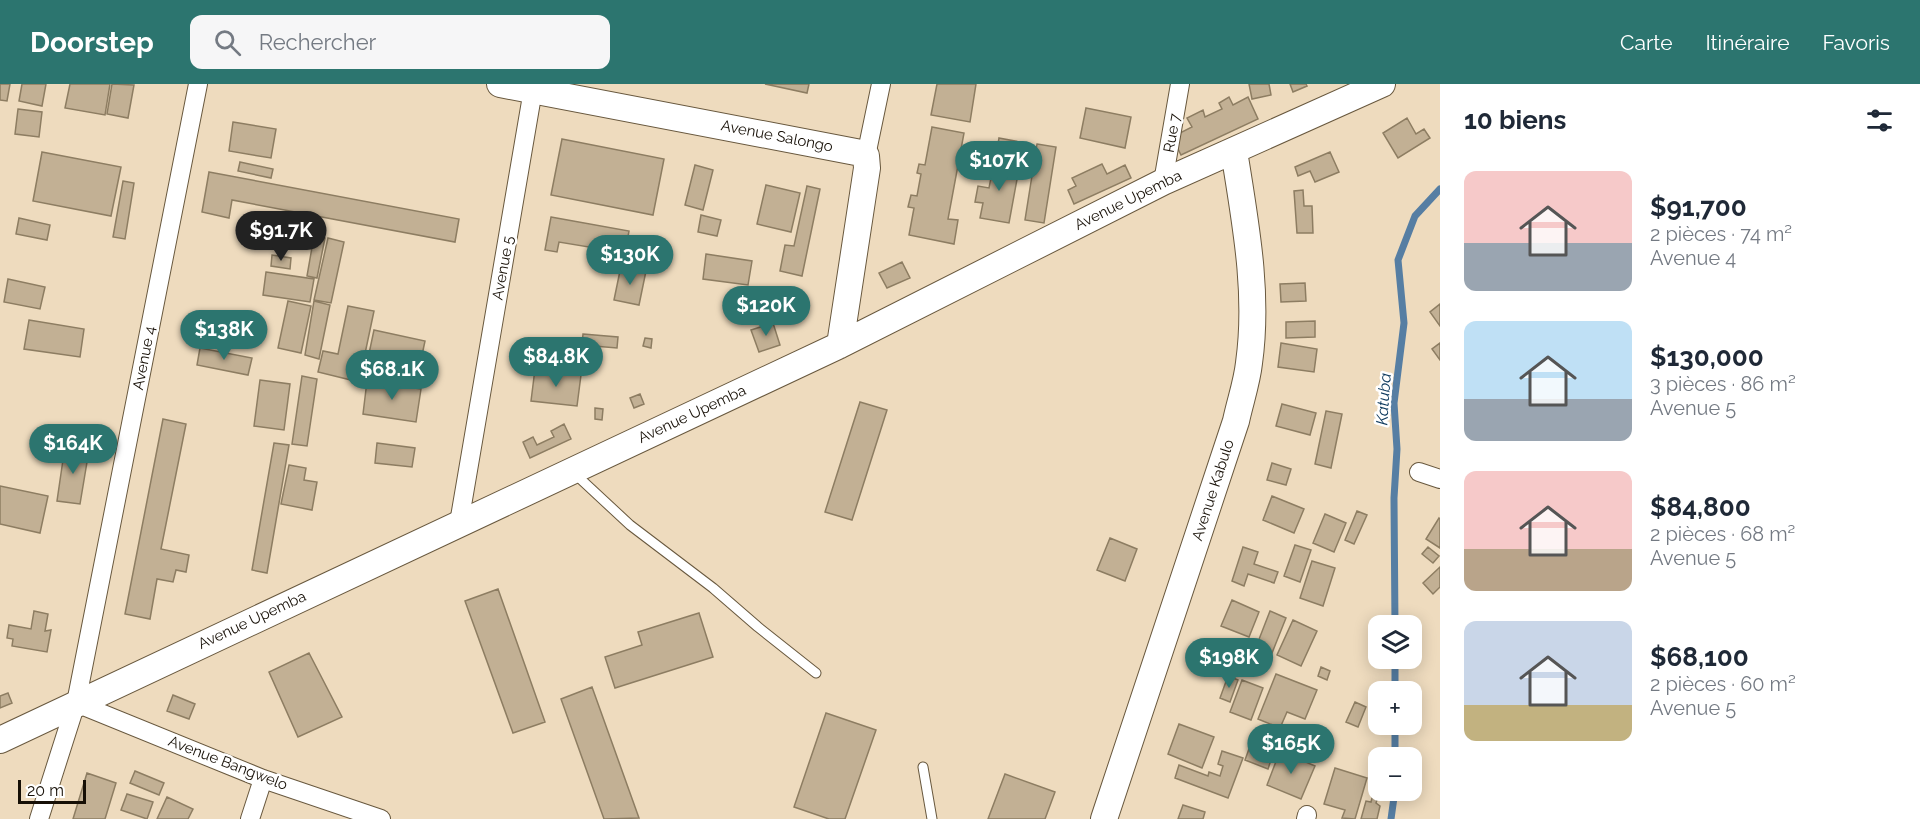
<!DOCTYPE html>
<html lang="fr">
<head>
<meta charset="utf-8">
<style>
  :root { --surface:#fff; --page:#f6f6f7; --text:#1f2937; --muted:#747a83; --accent:#2c756f }
  body { margin:0; font-family:Raleway,sans-serif; background:var(--page); color:var(--text); height:100vh; display:flex; flex-direction:column; font-size:22px; white-space:nowrap }
  * { box-sizing:border-box; margin:0 }
  p { font-size:20px; color:var(--muted) }
  .icon { flex:none; width:33px; height:33px; fill:none; stroke:currentColor; stroke-width:2; stroke-linecap:round; stroke-linejoin:round }
  .map { position:relative; flex:1; overflow:hidden }
  .drawer { display:flex; flex-direction:column; background:var(--surface); width:480px }
  .drawer>* { flex:none }
  .controls { position:absolute; left:1368px; top:531px; display:grid; gap:12px }
  .controls a { display:grid; place-items:center; width:54px; height:54px; border-radius:12px; background:var(--surface); box-shadow:0 3px 15px #0003; font-size:30px }
  .scale { position:absolute; left:18px; bottom:15px; width:68px; box-sizing:border-box; padding-left:6px; border:3px solid #160f06; border-top:0; font-size:16px; line-height:21px; white-space:nowrap; color:#160f06; -webkit-text-stroke:4px #fff; paint-order:stroke }
  .price { position:absolute; translate:-50% -51px; padding:0 14px; border-radius:21px; background:var(--accent); color:#fff; font-size:20px; line-height:39px; filter:drop-shadow(0 2px 3px #0008) }
  .price::after { content:''; position:absolute; left:50%; top:36px; width:18px; height:14px; margin-left:-9px; background:inherit; clip-path:polygon(0 0,100% 0,50% 100%) }
  .price.on { background:#222; color:#fff }
  ul { padding:0; list-style:none }
  li { display:flex; align-items:center; gap:18px; height:150px; padding:0 24px }
  li span { display:grid; place-items:center; flex:none; width:168px; height:120px; border-radius:12px; color:#555 }
  li>.icon { margin-inline-start:auto }
  span .icon { width:72px; height:72px; fill:#fffc; stroke-width:1 }
  li b { font-size:26px }
  h2 { display:flex; justify-content:space-between; align-items:center; height:72px; padding:0 24px; font-size:26px }
  header { display:flex; align-items:center; gap:36px; box-sizing:border-box; height:84px; padding:0 30px; background:var(--accent); color:#fff }
  header strong { font-size:28px }
  nav { display:flex; gap:33px; margin-inline-start:auto; font-size:21px }
  .search { width:420px; height:54px; background:var(--page); display:flex; align-items:center; gap:15px; box-sizing:border-box; padding:0 21px; border-radius:12px; color:var(--muted); font-size:22px }
  main { display:flex; flex:1; min-height:0 }
  .map>svg:first-child { display:block }
</style>
</head>
<body>
<header>
<strong>Doorstep</strong>
<div class="search"><svg class="icon" aria-label="search" viewBox="0 0 24 24"><circle cx="10" cy="10" r="6"/><path d="M15 15l6 6"/></svg>Rechercher</div>
<nav><a>Carte</a><a>Itinéraire</a><a>Favoris</a></nav>
</header>
<main>
<div class="map">
<svg width="1440" height="735" viewBox="0 0 1440 735">
  <rect width="100%" height="100%" fill="#eedbbe"/>
  <g fill="none" stroke-linecap="round" stroke-linejoin="round">
    <path stroke="#567ea3" stroke-width="7" d="M1395,542L1394,414L1397,365L1394,319L1404,239L1398,176L1415,132L1440,105
      M1395,574V608
      M1395,640V674
      M1391,735L1395,706"/>
  </g>
  <path fill="#c2b094" stroke="#8d7d62" stroke-width="1.5" d="M0,0H10L7,17L0,16Z
    M22,0H46L42,22L19,17Z
    M70,0H110L105,31L65,24Z
    M112,0L134,1L128,34L107,30Z
    M765,0H809L807,9Z
    M937,0H976L970,38L931,31Z
    M1249,0H1269L1271,11L1252,15Z
    M1290,0H1306L1307,2L1293,8Z
    M1229,13L1233,21L1248,13L1258,35L1181,71L1172,53L1192,43L1187,34L1203,26L1205,33L1222,25L1219,19Z
    M1086,24L1131,33L1125,64L1080,54Z
    M18,25L42,28L39,53L15,50Z
    M1407,34L1416,50L1424,45L1430,54L1398,74L1383,49Z
    M233,38L276,45L271,74L229,67Z
    M932,43L964,49L948,135L958,136L954,160L909,151L914,124L908,123L911,111L917,112L921,90L917,89L919,80L925,81Z
    M999,54L1020,58L1018,70L997,66Z
    M562,55L664,75L653,131L551,111Z
    M1037,60L1056,63L1044,139L1025,136Z
    M42,68L121,83L111,132L33,117Z
    M1330,68L1339,88L1315,98L1310,87L1298,92L1295,83Z
    M995,74L1020,79L1009,139L980,134L983,119L975,118L978,102L989,104Z
    M240,78L273,85L271,94L238,87Z
    M1102,80L1107,90L1125,81L1131,94L1074,120L1068,106L1076,102L1072,94Z
    M695,81L713,86L703,126L685,121Z
    M209,88L459,135L455,158L232,116L229,134L202,128Z
    M123,97L134,99L125,155L113,153Z
    M766,101L800,109L791,148L757,140Z
    M807,102L820,105L802,192L780,187L785,161L794,162Z
    M1303,106L1304,122H1312L1313,149H1297L1294,107Z
    M701,131L721,136L717,152L698,148Z
    M551,133L629,147L625,169L559,158L557,168L545,166Z
    M19,134L50,141L47,156L16,150Z
    M314,152L325,154L317,194L307,192Z
    M328,154L344,158L331,219L314,216Z
    M706,170L752,177L748,201L703,195Z
    M272,171L291,174L290,185L271,182Z
    M902,178L910,194L887,204L879,189Z
    M621,182L646,187L639,221L614,216Z
    M266,188L314,195L310,218L263,211Z
    M8,195L45,203L40,225L4,218Z
    M1305,199L1306,217L1281,218L1280,200Z
    M288,217L311,222L301,269L278,264Z
    M314,217L330,221L319,275L305,271Z
    M1440,220V242L1430,228Z
    M348,222L374,227L359,298L318,288L323,267L338,270Z
    M29,236L84,245L80,273L24,265Z
    M1315,237V253L1286,254V238Z
    M773,239L780,261L759,268L751,246Z
    M374,246L425,257L418,290L367,279Z
    M583,250L618,253L617,264L582,261Z
    M645,254L652,255L651,264L643,262Z
    M1281,259L1317,265L1314,288L1278,283Z
    M1440,259V276L1432,265Z
    M200,264L252,274L248,291L197,281Z
    M535,285L581,291L577,322L531,317Z
    M302,292L317,295L307,362L292,360Z
    M260,296L290,300L284,346L254,342Z
    M367,297L421,305L416,338L363,330Z
    M640,310L644,320L634,324L630,314Z
    M860,318L887,326L852,436L825,428Z
    M1282,320L1316,329L1310,351L1276,342Z
    M595,324L603,325L602,336L595,335Z
    M1326,327L1342,330L1331,384L1315,380Z
    M163,335L186,340L161,465L189,471L186,488L176,486L173,498L157,495L150,535L125,530Z
    M564,340L571,355L530,374L523,358L533,353L537,361L554,353L551,347Z
    M274,359L289,361L267,489L252,486Z
    M377,359L415,364L412,383L375,379Z
    M65,362L89,366L80,420L57,417Z
    M1272,379L1291,385L1286,401L1267,396Z
    M289,381L306,384L304,396L317,398L312,426L281,420Z
    M0,402L48,412L40,449L0,440Z
    M1272,412L1304,425L1294,449L1263,436Z
    M1357,427L1367,431L1354,460L1345,456Z
    M1325,430L1346,439L1334,468L1313,459Z
    M1439,434L1440,435V464L1426,455Z
    M1110,454L1137,465L1125,497L1097,486Z
    M1295,461L1311,466L1300,498L1284,492Z
    M1243,463L1258,468L1254,480L1278,488L1274,499L1248,490L1244,502L1232,497Z
    M1428,463L1439,472L1433,479L1422,470Z
    M1312,477L1335,484L1323,522L1300,514Z
    M1440,483V503L1433,510L1423,499Z
    M498,505L545,638L513,649L465,517Z
    M1232,516L1259,528L1249,553L1221,542Z
    M34,527L48,530L45,547L51,546L47,568L12,562L13,555L7,554L9,541L31,545Z
    M1270,527L1286,534L1272,569L1256,563Z
    M699,529L713,573L615,604L605,573L642,561L638,548Z
    M1293,536L1317,547L1301,582L1277,571Z
    M309,569L342,633L298,653L269,588Z
    M1321,583L1330,587L1327,596L1318,592Z
    M1276,590L1317,606L1305,635L1287,628L1280,644L1258,635Z
    M1228,592L1238,596L1230,618L1220,614Z
    M1242,596L1263,604L1251,636L1230,628Z
    M592,603L639,734L604,735L561,615Z
    M8,609L12,619L0,624V612Z
    M173,611L195,620L189,635L167,627Z
    M1355,618L1366,623L1358,643L1346,638Z
    M826,629L876,646L845,735H829L794,723Z
    M1179,640L1214,653L1202,684L1168,670Z
    M1250,662L1273,670L1268,685L1245,676Z
    M1222,667L1243,674L1228,714L1175,694L1179,681L1208,692L1209,688L1220,692L1223,682L1218,680Z
    M1280,667L1315,682L1301,715L1267,701Z
    M1335,684L1367,694L1355,735L1342,734L1345,726L1324,720Z
    M135,687L164,699L159,711L130,699Z
    M87,689L116,699L105,735H73Z
    M1005,690L1055,708L1045,735H988Z
    M1374,706L1380,707L1376,719L1380,722L1377,735H1361L1366,717L1371,718Z
    M127,710L153,718L147,735L121,726Z
    M167,713L193,725L188,735H157Z
    M1183,721L1205,728L1203,735H1178Z"/>
  <g fill="none" stroke-linecap="round" stroke-linejoin="round">
    <g stroke="#68583e" stroke-width="11">
      <path id="lane" d="M573,388L630,441L713,504L758,543L816,589
        M923,683L932,735"/>
    </g>
    <g stroke="#68583e" stroke-width="20">
      <path id="street" d="M866,72L881,0
        M1163,98L1180,0
        M1419,388L1440,395
        M459,439L534,0
        M76,619L263,695L381,735
        M39,735L76,619L198,0
        M250,735L263,695
        M1306,735L1307,731"/>
    </g>
    <g stroke="#68583e" stroke-width="28">
      <path id="secondary" d="M500,0L861,69L866,72L867,84L840,261
        M0,656L840,261L1163,98L1382,0
        M1104,735L1236,337C1240,318 1247,298 1249,279C1259,208 1245,137 1234,67"/>
    </g>
    <use href="#lane" stroke="#fff" stroke-width="9"/>
    <use href="#street" stroke="#fff" stroke-width="18"/>
    <use href="#secondary" stroke="#fff" stroke-width="26"/>
  </g>
  <g text-anchor="middle" stroke-width="5" stroke-linejoin="round" paint-order="stroke">
    <g font-size="15" fill="#160f06" stroke="#fff">
      <text transform="translate(1172 49) rotate(-80)" y="5">Rue 7</text>
      <text transform="translate(777 52) rotate(11)" y="5">Avenue Salongo</text>
      <text transform="translate(1128 116) rotate(-26)" y="5">Avenue Upemba</text>
      <text transform="translate(503 184) rotate(-80)" y="5">Avenue 5</text>
      <text transform="translate(144 274) rotate(-79)" y="5">Avenue 4</text>
      <text transform="translate(692 330) rotate(-25)" y="5">Avenue Upemba</text>
      <text transform="translate(1213 406) rotate(-72)" y="5">Avenue Kabulo</text>
      <text transform="translate(252 536) rotate(-25)" y="5">Avenue Upemba</text>
      <text transform="translate(228 679) rotate(21)" y="5">Avenue Bangwelo</text>
    </g>
    <g font-size="16" font-style="italic" fill="#09365b" stroke="#fff">
      <text transform="translate(1383 315) rotate(-86)" y="6">Katuba</text>
    </g>
  </g>
</svg>
<div class="controls">
<a><svg class="icon" aria-label="layers" viewBox="0 0 24 24"><path d="M12 4l9 5-9 5-9-5zM3 14l9 5 9-5"/></svg></a>
<a>+</a>
<a>−</a>
</div>
<div class="scale">20 m</div>
<b class="price" style="left:999px;top:108px">$107K</b>
<b class="price on" style="left:281px;top:178px">$91.7K</b>
<b class="price" style="left:630px;top:202px">$130K</b>
<b class="price" style="left:766px;top:253px">$120K</b>
<b class="price" style="left:224px;top:277px">$138K</b>
<b class="price" style="left:556px;top:304px">$84.8K</b>
<b class="price" style="left:392px;top:317px">$68.1K</b>
<b class="price" style="left:73px;top:391px">$164K</b>
<b class="price" style="left:1229px;top:605px">$198K</b>
<b class="price" style="left:1291px;top:691px">$165K</b>
</div>
<section class="drawer">
<h2>10 biens<svg class="icon" aria-label="filters" viewBox="0 0 24 24"><path d="M4 7h16M4 17h16"/><circle cx="9" cy="7" r="2"/><circle cx="15" cy="17" r="2"/></svg></h2>
<ul>
<li><span style="background:linear-gradient(#f6c9c9 60%,#9aa5b1 0)"><svg class="icon" aria-label="home" viewBox="0 0 24 24"><path d="M3 11l9-7 9 7M6 9v11h12V9"/></svg></span><div><b>$91,700</b><p>2 pièces · 74 m²</p><p>Avenue 4</p></div></li>
<li><span style="background:linear-gradient(#bfe0f5 65%,#9aa5b1 0)"><svg class="icon" aria-label="home" viewBox="0 0 24 24"><path d="M3 11l9-7 9 7M6 9v11h12V9"/></svg></span><div><b>$130,000</b><p>3 pièces · 86 m²</p><p>Avenue 5</p></div></li>
<li><span style="background:linear-gradient(#f6c9c9 65%,#b9a48a 0)"><svg class="icon" aria-label="home" viewBox="0 0 24 24"><path d="M3 11l9-7 9 7M6 9v11h12V9"/></svg></span><div><b>$84,800</b><p>2 pièces · 68 m²</p><p>Avenue 5</p></div></li>
<li><span style="background:linear-gradient(#c9d6e8 70%,#c2b280 0)"><svg class="icon" aria-label="home" viewBox="0 0 24 24"><path d="M3 11l9-7 9 7M6 9v11h12V9"/></svg></span><div><b>$68,100</b><p>2 pièces · 60 m²</p><p>Avenue 5</p></div></li>
</ul>
</section>
</main>
</body>
</html>
